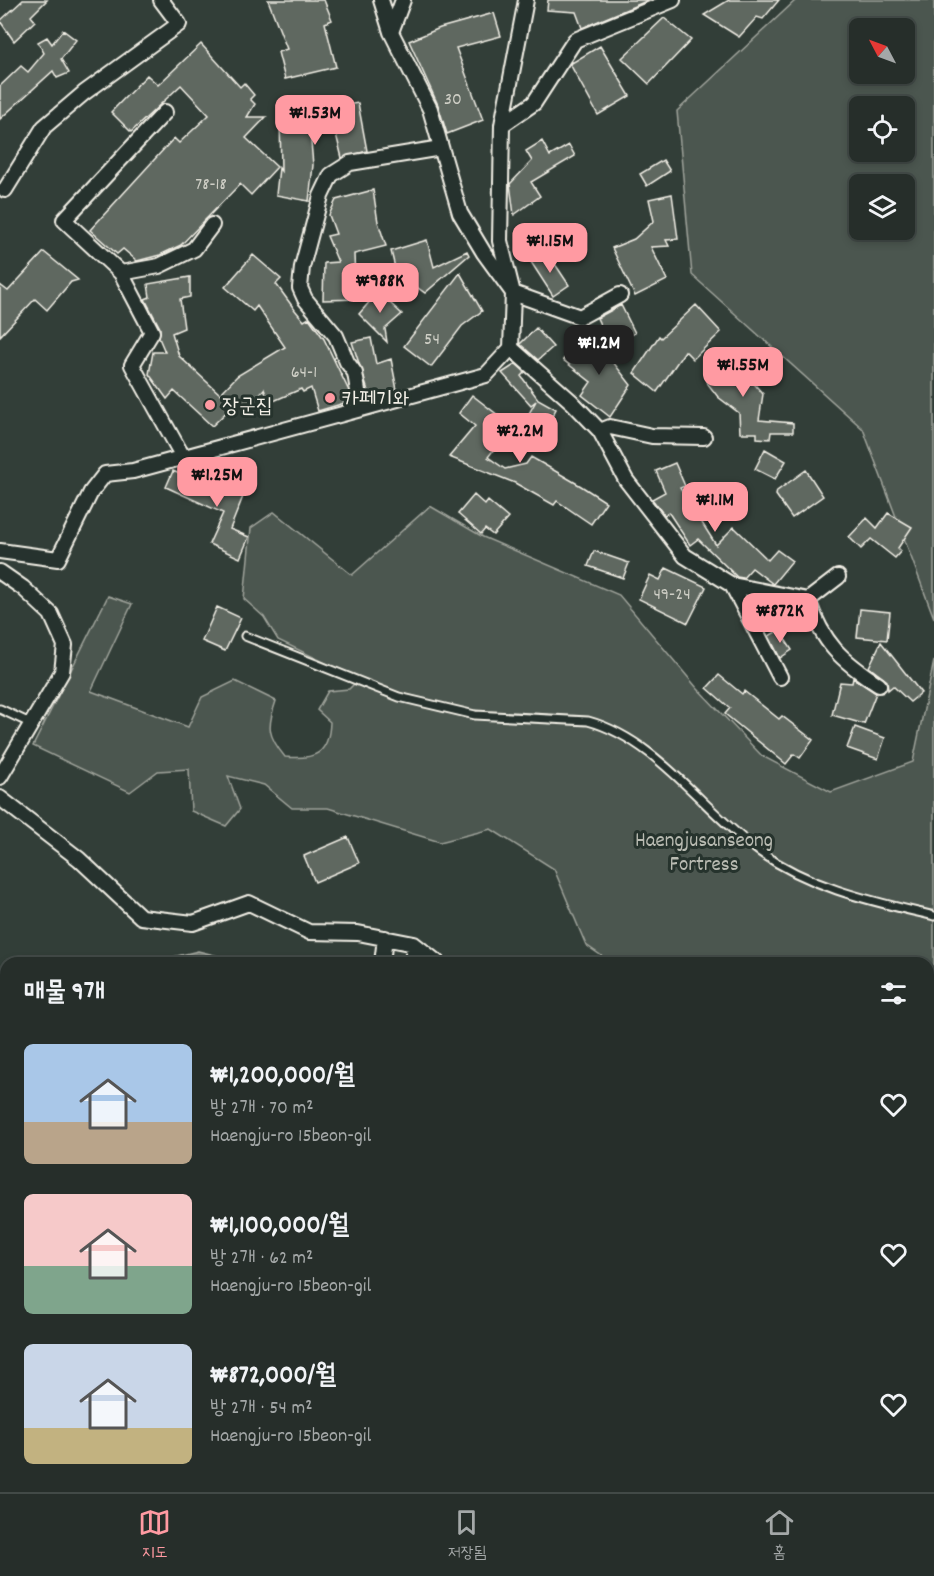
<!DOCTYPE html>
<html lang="ko">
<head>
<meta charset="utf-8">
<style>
  :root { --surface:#262e2a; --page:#323a36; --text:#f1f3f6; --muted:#a4a8a8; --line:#424a47; --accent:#ff9aa2 }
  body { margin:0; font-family:Dekko,"Poor Story",sans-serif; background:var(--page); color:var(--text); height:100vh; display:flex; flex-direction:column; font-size:22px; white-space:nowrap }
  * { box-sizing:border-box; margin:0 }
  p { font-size:20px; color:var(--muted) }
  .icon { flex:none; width:33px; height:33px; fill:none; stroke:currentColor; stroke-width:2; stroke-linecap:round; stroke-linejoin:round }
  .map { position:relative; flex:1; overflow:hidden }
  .panel { position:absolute; left:0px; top:957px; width:934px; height:536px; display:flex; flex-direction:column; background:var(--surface); border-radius:18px 18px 0 0; box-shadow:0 3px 9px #0003,0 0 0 2px var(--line) }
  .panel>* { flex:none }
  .needle { width:39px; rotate:311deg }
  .buttons { position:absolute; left:849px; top:18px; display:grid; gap:12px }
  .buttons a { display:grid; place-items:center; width:66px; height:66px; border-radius:9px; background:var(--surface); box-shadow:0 3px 9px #0003,0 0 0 2px var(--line); font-size:30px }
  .price { position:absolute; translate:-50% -51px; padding:0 14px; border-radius:12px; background:var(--accent); color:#111; font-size:20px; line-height:39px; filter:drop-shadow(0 2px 3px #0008) }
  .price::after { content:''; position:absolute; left:50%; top:36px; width:18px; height:14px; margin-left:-9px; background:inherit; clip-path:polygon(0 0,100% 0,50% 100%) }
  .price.current { background:#222; color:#fff }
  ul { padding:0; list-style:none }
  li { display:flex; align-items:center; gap:18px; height:150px; padding:0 24px }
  li span { display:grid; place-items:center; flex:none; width:168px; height:120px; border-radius:9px; color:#555 }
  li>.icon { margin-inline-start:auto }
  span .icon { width:72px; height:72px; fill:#fffc; stroke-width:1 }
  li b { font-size:26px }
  h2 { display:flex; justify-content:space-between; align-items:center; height:72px; padding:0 24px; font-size:26px }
  .tabs { display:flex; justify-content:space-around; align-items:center; height:84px; border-top:2px solid var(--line); background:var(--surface); font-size:16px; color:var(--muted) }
  .tabs a { display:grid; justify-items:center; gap:3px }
  .tabs .current { color:var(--accent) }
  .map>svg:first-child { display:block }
</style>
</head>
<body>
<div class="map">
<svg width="934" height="1492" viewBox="0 0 934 1492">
  <rect width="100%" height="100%" fill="#323e38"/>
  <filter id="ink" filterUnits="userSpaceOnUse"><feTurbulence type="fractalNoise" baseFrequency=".0167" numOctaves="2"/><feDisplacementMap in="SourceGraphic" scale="12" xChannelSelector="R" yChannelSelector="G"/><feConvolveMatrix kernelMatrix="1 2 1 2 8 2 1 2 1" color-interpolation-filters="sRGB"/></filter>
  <g filter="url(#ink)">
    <path fill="#4c564f" stroke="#a0a49c" stroke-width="1.5" fill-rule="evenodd" d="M796,0H934V618L863,429L692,275L677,111ZM860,28H904V74H860ZM860,106H904V152H860ZM860,184H904V230H860Z
      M430,506L483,537L619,595L697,688L762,756L831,792L913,762L934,661V1492H533L531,1487L928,1486V963H612L586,945L554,869L491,829L440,842L328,808H292L264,785L228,776L240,809L226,826L191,811L189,769L158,771L130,792L33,746L108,596L132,604L91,691L188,727L202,697L235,681L276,701C267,727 267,735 285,757C315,760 329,754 330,722L317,710L328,691L349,689L359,679L278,640L264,617L244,599L251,528L274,512L352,575Z
      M6,1163V1261L0,1254V1165Z
      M0,1410L6,1413V1486H417L420,1492H0Z"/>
    <path fill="#727972" stroke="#a6a9a1" stroke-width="1.5" d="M198,951L247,963H129L160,960Z"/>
    <path fill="#5f6861" stroke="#f4f1e8" stroke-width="1.5" d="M23,0H47L31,16L35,21L14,41L0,21Z
      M268,0H324L332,20L325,23L336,67L285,79L278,52L287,49Z
      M548,0H649L582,28L576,12L547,10Z
      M729,0H779L763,19L757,17L739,37L704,15Z
      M494,13L501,36L456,48L483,120L447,134L438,105L409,41L440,28Z
      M664,18L691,40L649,84L622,58Z
      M63,30L76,40L61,59L69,73L57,78L53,71L0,119V86L21,66L28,72L44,53L38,42L47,37L52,44Z
      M201,44L240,87L244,83L254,95L250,99L255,104L247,117H266L246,138L277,167L251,195L240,184L181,245L160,255L137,261L123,249L117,254L90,230L174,138L179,143L209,115L181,85L131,132L111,112L147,75L158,85Z
      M600,46L630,96L598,115L570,64Z
      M358,103L367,151L342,158L335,130H310L313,165L309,201L276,195L279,168L281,171L280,117L324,116V109Z
      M542,141L550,156L569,145L575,156L531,182L540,196L514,215L510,184L532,161L526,151Z
      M663,160L670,171L647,186L640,174Z
      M373,190L378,222L386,246L354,254L355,280H358L360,299L323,300L324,263L338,262L327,236L336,234L329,215L336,200Z
      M672,194L678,239L666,240L669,246L651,247L667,280L635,296L612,248L634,239L654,221L649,199Z
      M427,240L434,267L467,251L469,255L425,293L396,272L391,251Z
      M44,252L78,280L71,282L47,310L35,299L0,336V285L8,291Z
      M547,252L569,285L553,296L531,262Z
      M253,255L281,279L276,284L295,310L304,321L309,318L324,339L349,391L351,401L318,411L311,388L303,392L301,389L269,403L264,389L249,407L240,399L212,426L174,391L167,399L149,374L153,352H165L159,338L160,328L146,301L145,299L150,297L148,284L190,277V297L180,299L184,328L172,333L179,356L220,394L237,376L285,347L257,306L253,311L225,287Z
      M460,273L482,311L462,326L431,367L404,346Z
      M378,292L402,314L385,329L387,342L359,314Z
      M621,305L635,333L610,346L597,318Z
      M696,305L721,332L693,359L685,351L657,392L634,373L659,336L661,338Z
      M536,328L553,347L538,360L520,344Z
      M582,336L613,362L631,385L610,417L582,395L591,382L563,360Z
      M371,338L376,364L391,359L397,390L370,397L352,342Z
      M730,356L763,394L759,420L793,423V432H771L770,439L757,438V433H740L739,413L718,397L708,384L704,371Z
      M516,364L525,372L521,376L538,399L556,409L536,445L517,435L536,401L531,405L502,373Z
      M472,395L512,426L488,457L505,469L526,464L531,457L581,486L606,502L591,524L557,501L554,505L515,483L449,457L475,426L459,413Z
      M765,449L786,461L775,479L755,469Z
      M675,463L685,486L680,488L716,545L734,527L768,560L777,550L792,561L773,584L752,568L743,578L737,577L698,539L690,545L669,513L664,515L652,499L665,492L656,471Z
      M806,470L823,496L792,518L776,495L777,491Z
      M173,471L211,488L216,477L235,485L238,479L248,484L230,529L249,537L240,558L209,544L223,513L166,487Z
      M474,495L485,505L488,501L508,518L493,535L485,529L481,534L458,514Z
      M888,513L912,527L898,548L901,551L895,558L871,539L861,549L849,537L867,518L877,528Z
      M594,551L629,563L623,578L588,566Z
      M666,568L706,587L688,623L639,599L650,575L660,580Z
      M750,601H764L790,607L778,623L754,609Z
      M217,607L241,618L225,651L202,641Z
      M860,609L890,612L887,640L857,637Z
      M779,630L792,650L780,658L769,636Z
      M881,642L921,693L910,702L893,686L888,690L887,681L869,667Z
      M719,675L742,694L744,691L779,719L782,716L813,740L800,758L794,754L786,764L725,714L730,708L707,688Z
      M853,678L876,693L864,724L832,715L840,682L852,683Z
      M855,727L885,738L878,759L847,748Z
      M348,837L359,863L315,882L304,856Z"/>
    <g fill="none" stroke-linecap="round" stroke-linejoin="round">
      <g stroke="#f4f1e8" stroke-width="11">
        <path id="lane" d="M245,636L399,697L475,715L588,721C658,740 704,812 760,852C813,889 872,901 934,916
          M0,709L32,724"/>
      </g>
      <g stroke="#f4f1e8" stroke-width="18">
        <path id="street" d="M381,0L391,32L430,109L460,213L484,253L513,293L580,317L620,295
          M391,32L403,0
          M165,112L64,220L121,273L152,332L132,365L183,457
          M502,125L534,103L575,40L673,0
          M5,190L44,127L84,93L179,24L161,0
          M121,273L159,266L194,249L212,225
          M511,348L572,402L600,431L626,480L685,556L732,585L808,600C823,644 841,660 879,685
          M361,409L355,373L347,362L336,336L305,299L300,288L302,267L321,196L331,175L350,163L441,148
          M600,431L610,427L652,436L704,437
          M0,551L58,559L91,492L105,474L133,471L486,375L511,348L513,293L500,241L502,125L526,0
          M0,572L23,588L51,614L65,645L62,672L0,777
          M732,585L780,677
          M808,600L838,577
          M0,798L79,859L141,917L193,923L249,903L309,932L358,933L414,944L438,963
          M382,963L385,938
          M412,963L414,944"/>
      </g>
      <use href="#lane" stroke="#26332d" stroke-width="7"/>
      <use href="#street" stroke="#26332d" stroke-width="14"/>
    </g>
  </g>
  <g fill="#ff9aa2" stroke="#26332d" stroke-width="2">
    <circle cx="330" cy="398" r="6"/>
    <circle cx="210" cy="405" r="6"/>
  </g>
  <g text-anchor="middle" stroke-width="6" stroke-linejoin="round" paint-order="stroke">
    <g font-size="18" fill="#cfcfc6">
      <text x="453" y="104">30</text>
      <text x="211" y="189">78-18</text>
      <text x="432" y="344">54</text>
      <text x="304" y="377">64-1</text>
      <text x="672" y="599">49-24</text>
    </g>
    <g font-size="21" fill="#f4f1e8" stroke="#26332d" text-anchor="start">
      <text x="342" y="405">카페기와</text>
      <text x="222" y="412">장군집</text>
    </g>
    <g font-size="21" fill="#b9bbb2" stroke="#26332d">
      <text x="704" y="846">Haengjusanseong<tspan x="704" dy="24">Fortress</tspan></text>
    </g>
  </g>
</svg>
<div class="buttons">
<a><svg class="needle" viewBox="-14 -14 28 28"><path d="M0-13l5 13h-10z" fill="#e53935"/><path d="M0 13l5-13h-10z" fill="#a4a8a8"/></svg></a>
<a><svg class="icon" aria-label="locate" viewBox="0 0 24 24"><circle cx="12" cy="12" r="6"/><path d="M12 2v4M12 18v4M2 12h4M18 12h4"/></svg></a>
<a><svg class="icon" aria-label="layers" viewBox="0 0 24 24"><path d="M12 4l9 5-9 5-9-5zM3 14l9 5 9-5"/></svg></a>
</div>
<b class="price" style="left:315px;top:146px">₩1.53M</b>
<b class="price" style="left:550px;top:274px">₩1.15M</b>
<b class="price" style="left:380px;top:314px">₩988K</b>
<b class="price current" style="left:599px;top:376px">₩1.2M</b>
<b class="price" style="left:743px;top:398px">₩1.55M</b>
<b class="price" style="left:520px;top:464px">₩2.2M</b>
<b class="price" style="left:217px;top:508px">₩1.25M</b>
<b class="price" style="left:715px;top:533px">₩1.1M</b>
<b class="price" style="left:780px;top:644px">₩872K</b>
<section class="panel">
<h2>매물 9개<svg class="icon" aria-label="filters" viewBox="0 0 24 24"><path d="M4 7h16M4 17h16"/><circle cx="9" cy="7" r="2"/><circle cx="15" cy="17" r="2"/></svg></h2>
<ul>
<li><span style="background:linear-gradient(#a9c7e8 65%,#b9a48a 0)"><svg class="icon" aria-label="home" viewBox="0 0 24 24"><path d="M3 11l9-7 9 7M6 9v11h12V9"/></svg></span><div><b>₩1,200,000/월</b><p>방 2개 · 70 m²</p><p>Haengju-ro 15beon-gil</p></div><svg class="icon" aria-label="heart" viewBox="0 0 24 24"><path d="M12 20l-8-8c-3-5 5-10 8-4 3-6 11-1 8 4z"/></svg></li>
<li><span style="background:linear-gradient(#f6c9c9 60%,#7fa58c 0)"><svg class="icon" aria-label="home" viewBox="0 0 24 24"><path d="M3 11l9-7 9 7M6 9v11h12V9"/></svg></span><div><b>₩1,100,000/월</b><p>방 2개 · 62 m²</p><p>Haengju-ro 15beon-gil</p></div><svg class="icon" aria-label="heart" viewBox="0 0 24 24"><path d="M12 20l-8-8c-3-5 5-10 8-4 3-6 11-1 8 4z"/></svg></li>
<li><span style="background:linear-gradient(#c9d6e8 70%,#c2b280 0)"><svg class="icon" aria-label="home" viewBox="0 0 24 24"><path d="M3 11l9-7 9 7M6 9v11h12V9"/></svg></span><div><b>₩872,000/월</b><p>방 2개 · 54 m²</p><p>Haengju-ro 15beon-gil</p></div><svg class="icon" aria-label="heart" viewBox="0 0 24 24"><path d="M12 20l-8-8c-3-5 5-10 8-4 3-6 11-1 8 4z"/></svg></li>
</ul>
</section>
</div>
<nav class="tabs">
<a class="current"><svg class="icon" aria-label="map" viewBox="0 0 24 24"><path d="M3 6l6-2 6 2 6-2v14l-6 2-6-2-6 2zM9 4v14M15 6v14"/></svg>지도</a>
<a><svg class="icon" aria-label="saved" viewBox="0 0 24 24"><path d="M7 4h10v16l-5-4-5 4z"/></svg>저장됨</a>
<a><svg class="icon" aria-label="home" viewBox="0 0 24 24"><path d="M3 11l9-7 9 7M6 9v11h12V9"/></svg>홈</a>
</nav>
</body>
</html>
